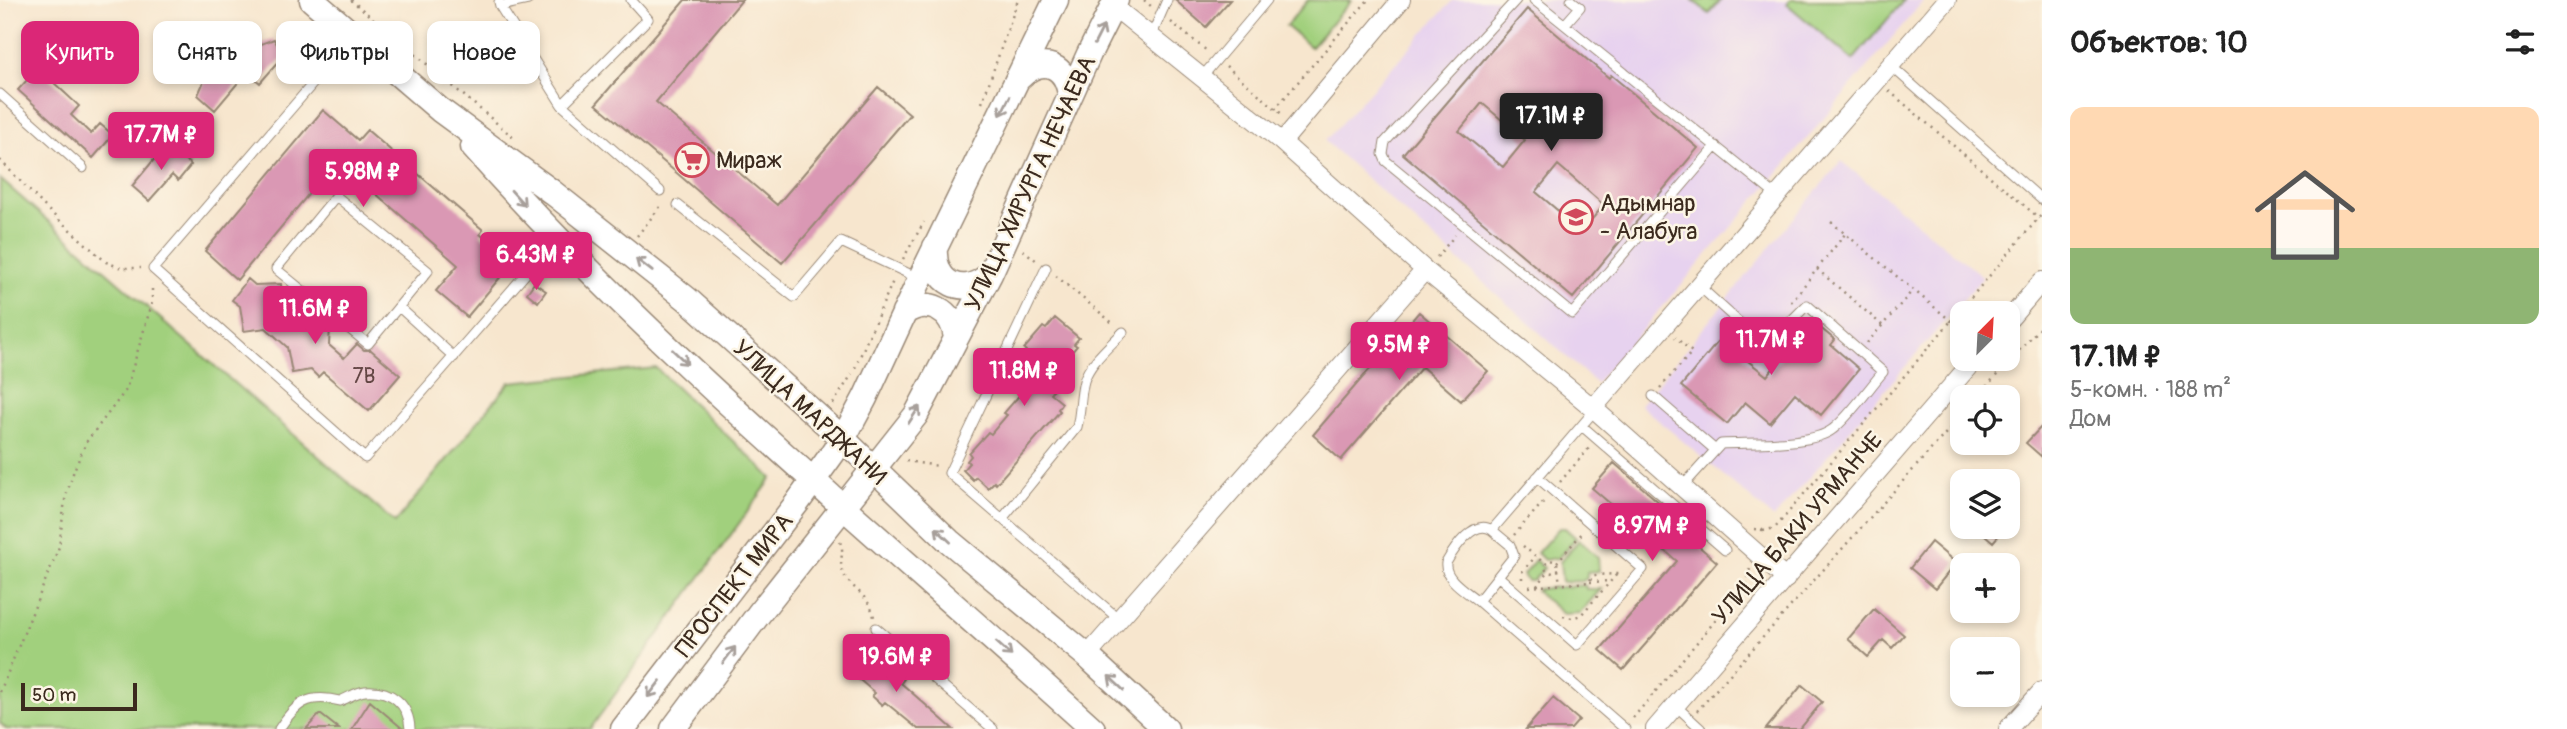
<!DOCTYPE html>
<html lang="ru">
<head>
<meta charset="utf-8">
<style>
  :root { --surface:#fff; --page:#f6f6f6; --text:#222; --muted:#767676; --line:#e0e0e0; --accent:#db2777 }
  body { margin:0; font-family:Pangolin,sans-serif; background:var(--page); color:var(--text); height:100vh; display:flex; flex-direction:column; font-size:26px; white-space:nowrap }
  * { box-sizing:border-box; margin:0 }
  p { font-size:23px; color:var(--muted) }
  .icon { flex:none; width:38px; height:38px; fill:none; stroke:currentColor; stroke-width:2; stroke-linecap:round; stroke-linejoin:round }
  .map { position:relative; flex:1; overflow:hidden }
  .drawer { display:flex; flex-direction:column; background:var(--surface); width:525px }
  .drawer>* { flex:none }
  .top-card { position:absolute; left:21px; top:21px; width:665px; height:63px; display:flex; gap:14px }
  .needle { width:46px; rotate:24deg }
  .buttons { position:absolute; left:1950px; top:301px; display:grid; gap:14px }
  .buttons a { display:grid; place-items:center; width:70px; height:70px; border-radius:14px; background:var(--surface); box-shadow:0 4px 10px #0003; font-size:35px }
  .scale { position:absolute; left:21px; bottom:18px; width:116px; box-sizing:border-box; padding-left:7px; border:4px solid #3b2a1e; border-top:0; font-size:19px; line-height:24px; white-space:nowrap; color:#3b2a1e; -webkit-text-stroke:5px #fcf5e5; paint-order:stroke }
  .price { position:absolute; translate:-50% -60px; padding:0 16px; border-radius:7px; background:var(--accent); color:#fff; font-size:23px; line-height:46px; filter:drop-shadow(0 2px 4px #0008) }
  .price::after { content:''; position:absolute; left:50%; top:42px; width:21px; height:16px; margin-left:-10px; background:inherit; clip-path:polygon(0 0,100% 0,50% 100%) }
  .price.selected { background:#222; color:#fff }
  ul { padding:0; list-style:none }
  li { display:grid; align-content:center; gap:14px; height:371px; padding:0 28px }
  li+li { border-top:2px solid var(--line) }
  li span { display:grid; place-items:center; height:217px; border-radius:14px; color:#555 }
  li>.icon { margin-inline-start:auto }
  span .icon { width:126px; height:126px; fill:#fffc; stroke-width:1 }
  li b { font-size:30px }
  h2 { display:flex; justify-content:space-between; align-items:center; height:84px; padding:0 28px; font-size:30px }
  .tag { padding:0 24px; border-radius:14px; background:var(--surface); box-shadow:0 4px 10px #0003; font-size:24px; line-height:63px }
  .tag.selected { background:var(--accent); color:#fff }
  main { display:flex; flex:1; min-height:0 }
  .map>svg:first-child { display:block }
</style>
</head>
<body>
<main>
<div class="map">
<svg width="2042" height="729" viewBox="0 0 2042 729">
  <rect width="100%" height="100%" fill="#fcf5e5"/>
  <filter id="ink" filterUnits="userSpaceOnUse"><feTurbulence type="fractalNoise" baseFrequency=".0143" numOctaves="2"/><feDisplacementMap in="SourceGraphic" scale="14" xChannelSelector="R" yChannelSelector="G"/><feConvolveMatrix kernelMatrix="1 2 1 2 8 2 1 2 1" color-interpolation-filters="sRGB"/></filter>
  <filter id="wash" filterUnits="userSpaceOnUse"><feTurbulence type="fractalNoise" baseFrequency=".00686" numOctaves="4" result="noise"/><feDisplacementMap in="SourceGraphic" scale="28" xChannelSelector="R" yChannelSelector="G"/><feGaussianBlur stdDeviation="1.57" result="paint"/><feColorMatrix in="noise" values="0 0 0 0 0 0 0 0 0 0 0 0 0 0 0 0 0 1.4 0 .05"/><feComposite in="paint" operator="in"/></filter>
  <g filter="url(#wash)">
    <rect width="100%" height="100%" fill="#f7e6ce"/>
    <path fill="#e7d2ef" d="M1453,0H1924L1766,187L1596,383L1325,141Z
      M1841,161L1983,277L1774,518L1640,405Z"/>
    <path fill="#a1d07d" stroke="#6e7d4e" stroke-width="2" d="M1308,0L1351,1L1311,47L1286,26Z
      M1693,0H1721L1709,14Z
      M1790,0H1904L1853,60L1787,4Z
      M0,179L395,523L510,382L656,368L772,478L590,729H6L0,723Z
      M1559,528H1565L1576,538L1558,558L1544,560L1537,553Z
      M1579,540L1598,557L1599,571L1587,572V578L1583,581L1562,582L1560,562Z
      M1535,560L1544,568L1533,581H1527L1523,575Z
      M1585,585L1586,589H1601L1580,613L1563,614L1536,591L1537,589Z"/>
    <g id="blocks">
      <path fill="#da98b4" fill-rule="evenodd" d="M685,0H742L656,102L777,205L878,87L910,114L782,263L596,104Z
        M1175,0H1230L1206,27Z
        M1527,9L1609,78L1611,75L1698,148L1573,298L1403,154ZM1482,103L1525,140L1503,167L1459,131ZM1558,165L1604,205L1582,231L1536,192Z
        M250,35L261,44L274,39L278,46L305,51L280,60L260,83L247,72L215,110L198,95L207,74Z
        M38,68L79,106L71,115L91,134L100,124L113,135L93,158L18,90Z
        M323,110L358,140L367,130L483,230L480,234L513,262L467,317L436,291L458,265L337,160L237,280L205,251Z
        M167,144L191,165L178,181L172,175L149,201L132,186Z
        M248,279L255,285L281,284L282,305L305,325L330,327L329,345L344,358L357,344L364,350H371L400,375L369,411L323,372L318,377L311,370L292,373L287,347L266,328L244,331L240,306L232,300Z
        M534,283L546,291L538,302L527,293Z
        M1419,312L1488,371L1461,401L1422,367L1341,460L1313,435Z
        M1055,318L1079,338L1074,344L1077,346L1045,383L1053,390L1050,393L1062,403L1058,409L1060,411L996,484L994,482L988,488L976,477L973,480L963,470L969,463L967,461L971,456L969,453L988,432L991,434L1007,415L1004,413L1036,376L1042,381L1018,360L1026,351L1024,349L1043,327L1046,329Z
        M1812,321L1835,340L1831,345L1859,369L1821,415L1795,393L1770,423L1745,402L1727,424L1681,386L1726,332L1748,350L1743,357L1767,376Z
        M2042,426V457L2026,443Z
        M1614,463L1693,532L1688,537L1717,562L1623,670L1600,650L1677,561L1592,488Z
        M1976,527H2006L1993,542Z
        M1931,542L1956,563L1935,589L1910,568Z
        M1874,609L1904,635L1892,648L1883,640L1868,657L1848,639Z
        M864,652L891,674L894,670L904,679L901,683L953,729H918L885,702L882,705L872,696L875,693L848,670Z
        M1802,685L1822,702L1800,729H1766Z
        M1553,698L1579,720L1571,729H1526Z
        M370,701L403,729H352Z
        M320,714L339,729H306Z"/>
    </g>
  </g>
  <g filter="url(#ink)">
    <use href="#blocks" fill-opacity="0" stroke="#998876" stroke-width="2"/>
    <g fill="none" stroke-linecap="round" stroke-linejoin="round">
      <g stroke="#998876" stroke-width="11">
        <path id="lane" d="M631,0L648,19L562,105L660,191
          M1516,0L1385,142L1383,154L1386,161L1572,314L1716,146
          M1534,0L1777,196
          M499,2L500,6L528,0
          M500,6L562,105
          M1566,23L1580,7L1571,0
          M353,37L153,269L365,458L556,239
          M1151,37L1167,0
          M1890,65L2042,200
          M1202,77L1267,0
          M0,94L83,168
          M336,196L428,271L368,344L276,269Z
          M678,205L794,297L841,242L918,278
          M1046,268L949,473L1120,620
          M399,307L454,357
          M1653,396L1714,449
          M1582,426L1725,550
          M1682,487L1721,444C1748,442 1812,446 1833,429C1849,417 1869,388 1883,372L1807,305L1777,335L1763,336L1751,333L1699,286
          M1002,519L1077,427C1081,411 1080,395 1084,381C1089,363 1110,346 1123,332
          M1492,530C1474,518 1454,549 1446,563C1444,579 1466,591 1478,601L1514,556L1510,545L1492,530L1595,410
          M1499,577L1577,645L1643,569L1537,477
          M1478,601L1625,729
          M876,628L993,729
          M1676,706L1701,729
          M279,729C296,703 308,693 340,701C348,698 356,692 365,691C391,689 409,704 410,729"/>
      </g>
      <g stroke="#998876" stroke-width="20">
        <path id="street" d="M1113,6L1282,142L1425,270L1593,408L1786,579
          M1282,142L1401,0
          M2007,322L2042,281
          M1593,408L1947,0
          M1087,656L1425,270
          M1655,729L1975,359
          M2008,729L2042,691"/>
      </g>
      <g stroke="#998876" stroke-width="27">
        <path id="secondary" d="M312,0L440,110L552,192L687,299L843,439L949,541L1087,656L1166,729
          M1020,77C1043,55 1067,65 1070,96
          M473,147C661,359 884,539 1093,729
          M935,247C932,284 964,299 990,274
          M904,313C927,297 953,309 956,338
          M623,729L797,503L843,439L865,398L920,279L1056,0
          M673,729L761,611L916,415L990,274L1089,54L1116,0"/>
      </g>
      <path stroke="#998876" stroke-width="2.5" stroke-dasharray="2 5" stroke-linecap="butt" d="M351,0L513,137
        M1144,0L1152,7
        M1171,22L1207,51
        M1226,66L1284,116
        M1889,91L2039,218
        M982,103L1018,0
        M1275,109L1368,0
        M0,160L48,210L106,262L121,268H141
        M1831,222L1962,330
        M637,236L663,203
        M1023,250L1037,261
        M1437,257L1455,235
        M903,259L924,222
        M1817,269L1883,326
        M1056,276L1115,325
        M1791,302L1845,234
        M1867,343L1913,290
        M1997,359L2005,366
        M855,368L893,281
        M1660,388L1692,352L1675,337
        M1977,397L2042,325
        M833,404L852,374
        M906,461L938,466
        M1560,482L1590,447
        M1754,529L1764,530
        M1763,531L1775,528L2042,214
        M1514,535L1545,500
        M840,542C845,551 839,560 842,570C847,588 868,591 874,617
        M1523,546L1545,564
        M1557,562L1584,531
        M1559,569L1551,573L1546,570L1545,565L1550,560L1557,562L1560,584
        M1522,579V572L1536,556
        M1590,582L1611,581
        M1537,586L1548,572
        M1529,587L1590,582L1591,578L1594,575L1618,574
        M1563,616L1572,618L1581,615L1617,574
        M0,692L59,547L65,500L74,470L87,441L126,390L152,303V284
        M1697,711L1962,415
        M1633,718L1747,583L1750,568"/>
      <use href="#lane" stroke="#fff" stroke-width="9"/>
      <use href="#street" stroke="#fff" stroke-width="18"/>
      <use href="#secondary" stroke="#fff" stroke-width="24"/>
    </g>
    <defs><path id="oneway-shaft" d="M-6 0H5M1.5-3L5.5 0L1.5 3" fill="none" stroke-width="1.6" stroke-linecap="round" stroke-linejoin="round" transform="scale(1.75)"/></defs>
    <g stroke="#a79f9a">
      <use href="#oneway-shaft" transform="translate(1099 35) rotate(-63)"/>
      <use href="#oneway-shaft" transform="translate(1005 106) rotate(117)"/>
      <use href="#oneway-shaft" transform="translate(518 198) rotate(48)"/>
      <use href="#oneway-shaft" transform="translate(644 265) rotate(-142)"/>
      <use href="#oneway-shaft" transform="translate(680 357) rotate(44)"/>
      <use href="#oneway-shaft" transform="translate(914 415) rotate(-57)"/>
      <use href="#oneway-shaft" transform="translate(943 535) rotate(-137)"/>
      <use href="#oneway-shaft" transform="translate(1004 649) rotate(42)"/>
      <use href="#oneway-shaft" transform="translate(729 655) rotate(-53)"/>
      <use href="#oneway-shaft" transform="translate(1116 683) rotate(-137)"/>
      <use href="#oneway-shaft" transform="translate(654 689) rotate(128)"/>
    </g>
  </g>
  <defs>
    <g id="supermarket-ring" transform="scale(1.75)"><circle r="9.5" fill="#fcf5e5" stroke="#d1495b" stroke-width="1.5"/><path d="M-6-5.5h2.5l.6 2H6L4.5 2H-2.5L-4.4-4H-6ZM-1.5 3.2a1.3 1.3 0 1 0 .1 0ZM3 3.2a1.3 1.3 0 1 0 .1 0Z" fill="#d1495b"/></g>
    <g id="school-ring" transform="scale(1.75)"><circle r="9.5" fill="#fcf5e5" stroke="#d1495b" stroke-width="1.5"/><path d="M0-5L7-2L0 1L-7-2ZM-4 1L0 2.5L4 1V4Q0 6-4 4Z" fill="#d1495b"/></g>
  </defs>
  <g fill-rule="evenodd">
    <use href="#supermarket-ring" x="692" y="160"/>
    <use href="#school-ring" x="1576" y="217"/>
  </g>
  <g text-anchor="middle" stroke-width="5" stroke-linejoin="round" paint-order="stroke">
    <g font-size="21" fill="#634644">
      <text x="364" y="383">7В</text>
    </g>
    <g font-size="24" fill="#3b2a1e" stroke="#fcf5e5" text-anchor="start">
      <text x="716" y="168">Мираж</text>
      <text x="1600" y="211">Адымнар<tspan x="1600" dy="28">- Алабуга</tspan></text>
    </g>
    <g font-size="24" fill="#3b2a1e" stroke="#fcf5e5">
      <text transform="translate(1030 183) rotate(-65)" y="8">УЛИЦА ХИРУРГА НЕЧАЕВА</text>
      <text transform="translate(810 412) rotate(43)" y="8">УЛИЦА МАРДЖАНИ</text>
      <text transform="translate(1797 528) rotate(-49)" y="8">УЛИЦА БАКИ УРМАНЧЕ</text>
      <text transform="translate(734 585) rotate(-52)" y="8">ПРОСПЕКТ МИРА</text>
    </g>
  </g>
</svg>
<div class="buttons">
<a><svg class="needle" viewBox="-14 -14 28 28"><path d="M0-13l5 13h-10z" fill="#e53935"/><path d="M0 13l5-13h-10z" fill="#767676"/></svg></a>
<a><svg class="icon" aria-label="locate" viewBox="0 0 24 24"><circle cx="12" cy="12" r="6"/><path d="M12 2v4M12 18v4M2 12h4M18 12h4"/></svg></a>
<a><svg class="icon" aria-label="layers" viewBox="0 0 24 24"><path d="M12 4l9 5-9 5-9-5zM3 14l9 5 9-5"/></svg></a>
<a>+</a>
<a>−</a>
</div>
<div class="scale">50 m</div>
<b class="price selected" style="left:1551px;top:153px">17.1M ₽</b>
<b class="price" style="left:161px;top:172px">17.7M ₽</b>
<b class="price" style="left:363px;top:209px">5.98M ₽</b>
<b class="price" style="left:536px;top:292px">6.43M ₽</b>
<b class="price" style="left:315px;top:346px">11.6M ₽</b>
<b class="price" style="left:1771px;top:377px">11.7M ₽</b>
<b class="price" style="left:1399px;top:382px">9.5M ₽</b>
<b class="price" style="left:1024px;top:408px">11.8M ₽</b>
<b class="price" style="left:1652px;top:563px">8.97M ₽</b>
<b class="price" style="left:896px;top:694px">19.6M ₽</b>
<div class="top-card">
<a class="tag selected">Купить</a>
<a class="tag">Снять</a>
<a class="tag">Фильтры</a>
<a class="tag">Новое</a>
</div>
</div>
<section class="drawer">
<h2>Объектов: 10<svg class="icon" aria-label="filters" viewBox="0 0 24 24"><path d="M4 7h16M4 17h16"/><circle cx="9" cy="7" r="2"/><circle cx="15" cy="17" r="2"/></svg></h2>
<ul>
<li><span style="background:linear-gradient(#ffd9b3 65%,#8fb573 0)"><svg class="icon" aria-label="home" viewBox="0 0 24 24"><path d="M3 11l9-7 9 7M6 9v11h12V9"/></svg></span><div><b>17.1M ₽</b><p>5-комн. · 188 m²</p><p>Дом</p></div></li>
</ul>
</section>
</main>
</body>
</html>
